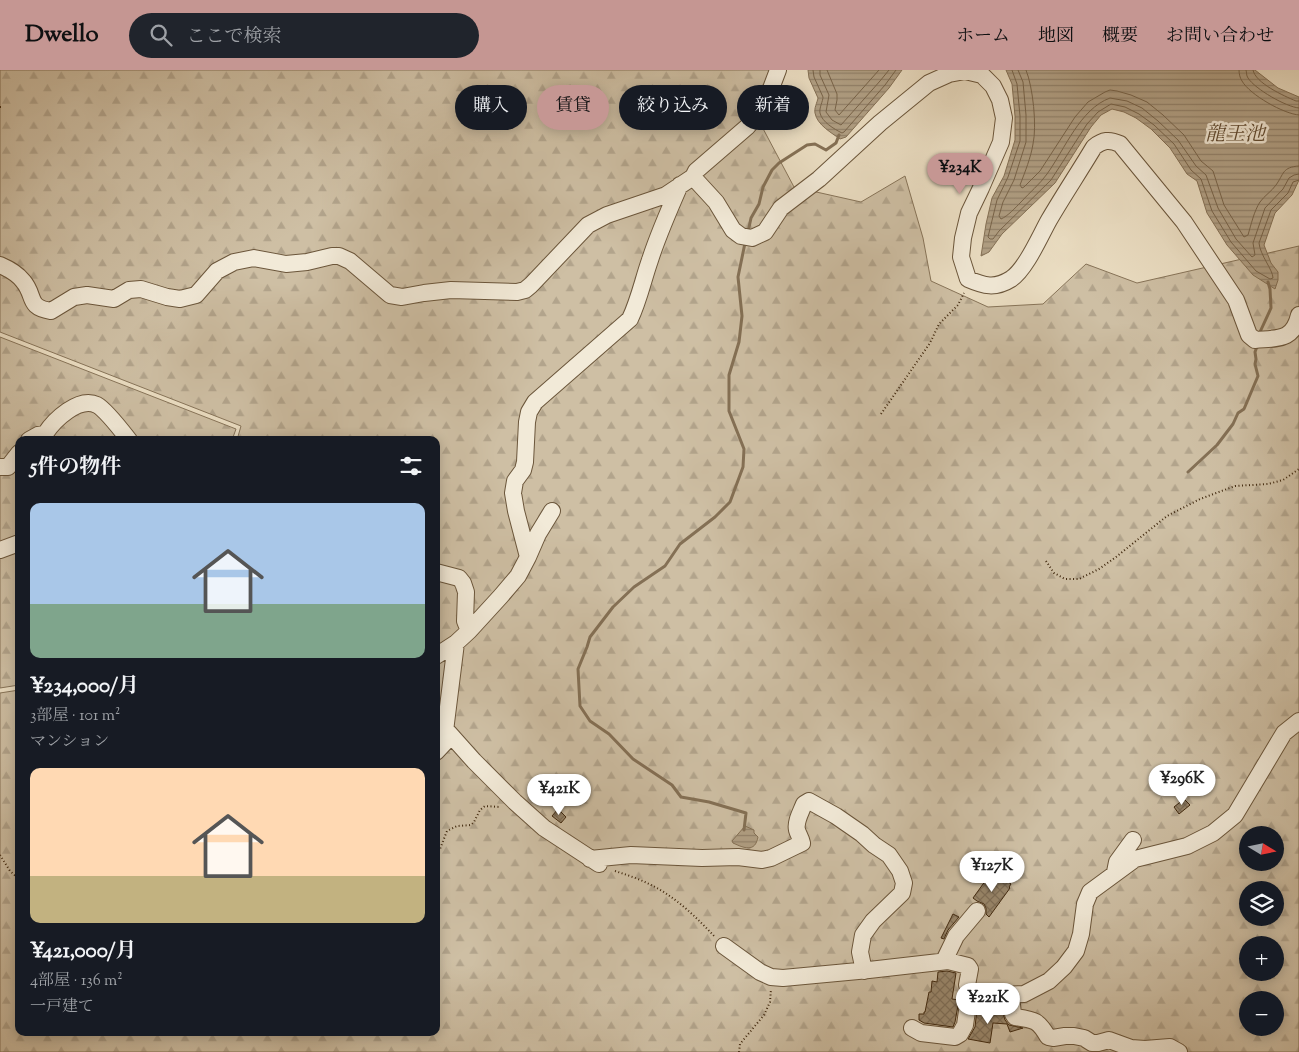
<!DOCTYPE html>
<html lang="ja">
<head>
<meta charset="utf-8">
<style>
  :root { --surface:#171b24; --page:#20242c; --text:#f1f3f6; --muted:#9ea1a6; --accent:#c59692 }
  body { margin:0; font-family:"Sorts Mill Goudy","Noto Serif JP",serif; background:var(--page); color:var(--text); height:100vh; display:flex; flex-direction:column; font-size:19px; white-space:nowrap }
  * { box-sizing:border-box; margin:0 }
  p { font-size:16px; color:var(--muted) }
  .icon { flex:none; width:28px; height:28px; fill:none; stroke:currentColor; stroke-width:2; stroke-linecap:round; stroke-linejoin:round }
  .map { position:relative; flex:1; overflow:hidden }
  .sheet { position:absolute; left:15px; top:366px; width:425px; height:600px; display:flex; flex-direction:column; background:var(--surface); border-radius:10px; box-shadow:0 2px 12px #0003 }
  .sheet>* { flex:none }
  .hud { position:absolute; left:455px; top:15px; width:475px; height:45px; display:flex; gap:10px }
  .needle { width:32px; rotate:100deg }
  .tools { position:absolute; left:1239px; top:756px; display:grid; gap:10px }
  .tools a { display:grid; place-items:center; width:45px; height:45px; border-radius:50%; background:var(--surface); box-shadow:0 2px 12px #0003; font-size:25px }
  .price { position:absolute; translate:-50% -42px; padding:0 11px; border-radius:18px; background:#fff; color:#222; font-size:16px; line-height:32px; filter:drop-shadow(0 1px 2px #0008) }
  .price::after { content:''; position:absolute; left:50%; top:30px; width:15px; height:11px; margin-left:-8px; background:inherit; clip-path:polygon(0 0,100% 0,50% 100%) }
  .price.selected { background:var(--accent); color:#111 }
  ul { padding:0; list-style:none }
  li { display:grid; align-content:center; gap:10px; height:265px; padding:0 15px }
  li span { display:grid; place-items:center; height:155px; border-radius:10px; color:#555 }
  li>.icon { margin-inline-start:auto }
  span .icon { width:90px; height:90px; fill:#fffc; stroke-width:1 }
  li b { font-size:21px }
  h2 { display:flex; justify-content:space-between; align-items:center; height:60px; padding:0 15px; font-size:21px }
  .chip { padding:0 18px; border-radius:22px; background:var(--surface); box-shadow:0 2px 12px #0003; font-size:18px; line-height:45px }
  .chip.selected { background:var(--accent); color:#111 }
  header { display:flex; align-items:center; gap:30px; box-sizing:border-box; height:70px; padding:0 25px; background:var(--accent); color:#111 }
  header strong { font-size:24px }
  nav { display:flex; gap:28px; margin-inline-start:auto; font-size:18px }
  .search { width:350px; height:45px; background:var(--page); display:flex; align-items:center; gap:12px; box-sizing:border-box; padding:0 18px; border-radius:28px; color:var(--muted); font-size:19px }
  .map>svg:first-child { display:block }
</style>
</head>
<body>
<header>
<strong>Dwello</strong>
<div class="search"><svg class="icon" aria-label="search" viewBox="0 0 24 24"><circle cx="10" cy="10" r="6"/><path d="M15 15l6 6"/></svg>ここで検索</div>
<nav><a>ホーム</a><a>地図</a><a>概要</a><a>お問い合わせ</a></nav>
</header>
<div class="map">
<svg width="1299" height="982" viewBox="0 0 1299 982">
  <defs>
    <pattern id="forest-firs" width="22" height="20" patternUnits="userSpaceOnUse" patternTransform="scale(1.25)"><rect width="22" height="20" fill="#cebfa4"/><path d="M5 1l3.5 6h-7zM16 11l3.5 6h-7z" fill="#b2a48c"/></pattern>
    <pattern id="water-rules" width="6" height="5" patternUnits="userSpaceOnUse" patternTransform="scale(1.25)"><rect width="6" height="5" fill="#b1a085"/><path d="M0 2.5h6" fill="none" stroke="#91826b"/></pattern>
    <pattern id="building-cross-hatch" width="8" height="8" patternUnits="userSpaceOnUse" patternTransform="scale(1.25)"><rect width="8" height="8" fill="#99876c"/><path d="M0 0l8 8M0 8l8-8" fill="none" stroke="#7e6e57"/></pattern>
  </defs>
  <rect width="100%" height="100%" fill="#ebdec3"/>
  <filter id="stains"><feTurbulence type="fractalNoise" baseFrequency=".004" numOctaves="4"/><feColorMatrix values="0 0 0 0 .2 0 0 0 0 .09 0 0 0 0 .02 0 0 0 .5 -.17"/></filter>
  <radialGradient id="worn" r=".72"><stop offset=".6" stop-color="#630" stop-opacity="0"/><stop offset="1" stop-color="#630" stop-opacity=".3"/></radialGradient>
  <path fill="url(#forest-firs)" stroke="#877459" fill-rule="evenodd" d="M0,0H770L759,51L794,117L861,132L905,106L923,168L931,211L988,237L1043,234L1086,194L1137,213L1299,176V982H0V623L19,620V962H436V370H237L241,356L0,262ZM1248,765H1275V792H1248ZM1248,820H1275V848H1248ZM1248,875H1275V902H1248ZM1248,930H1275V958H1248Z
    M0,267L236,359L232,370H19V615L0,618Z"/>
  <path fill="url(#water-rules)" stroke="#847055" d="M808,0H902L889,18L846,67L840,69C832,63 817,55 815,43C814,38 817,33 818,28L809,8Z
    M1006,0H1255L1278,18L1299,27V110L1292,125L1275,143L1264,175L1271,193L1278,202V210L1275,219L1253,205L1227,175L1207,143L1197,111L1187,104L1170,78L1151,59L1136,48L1124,42L1112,39L1101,45L1091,57L1055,113L1002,164L989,182L981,186L986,154L992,128L1004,106L1015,70V46L1012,14Z
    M745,756L754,760V763L758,767C755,783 744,778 733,773L732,771Z"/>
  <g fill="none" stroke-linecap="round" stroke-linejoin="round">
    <path stroke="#78644a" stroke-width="1" d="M813,0L814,7L823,27C823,31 819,38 820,43C822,52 834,59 842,63L844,62L885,15L896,0
      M820,0V5L829,25L826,42L832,50L841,55L880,11L889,0
      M827,0L837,24V30L835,40L839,45L879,0
      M1012,0L1017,14L1020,46V71L1008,107L997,130L988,167L990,169H993L999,161L1051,110L1087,54L1098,42L1111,34L1125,37L1139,44L1154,55L1174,74L1191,100L1201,109L1212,141L1231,172L1256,201L1270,209L1273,208C1273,200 1260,185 1259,173L1271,140L1288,123L1293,112L1299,110
      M1018,0L1023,12L1026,45V72L1014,110L1003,132L999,146L1001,149C1008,146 1015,138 1021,132C1029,123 1040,114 1047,104C1065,79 1080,39 1110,28L1127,31L1142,38L1158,51L1178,70L1196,96L1206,105L1218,138L1236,169L1252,187L1255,185L1253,173L1265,138L1283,119L1289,108L1294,105L1299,104
      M1026,0C1033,17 1037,56 1033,74C1031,87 1025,102 1020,115L1022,118L1024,117L1040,101L1075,47L1088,32L1105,22L1110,20L1117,21L1131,25L1147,32L1163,45L1184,65L1201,91L1213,101L1224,135L1244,167L1248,165C1251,155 1254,141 1260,132C1264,126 1272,121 1276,115C1284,104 1282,97 1299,96
      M1239,0C1239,4 1240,8 1242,11C1250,25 1284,44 1299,45
      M1246,0C1247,3 1246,5 1248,8C1255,19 1286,37 1299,38
      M1253,0C1255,13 1284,26 1296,31H1299"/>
    <path stroke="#847055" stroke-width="3" d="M748,162L751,148L759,134L763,117L772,100L779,93L807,75L815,74L826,80L836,73L839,65
      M1259,266L1260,262L1271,238L1270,219L1268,212
      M1188,402L1217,375L1233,354L1238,343L1244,339L1258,306L1255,294L1256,289L1255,282L1258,274
      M744,760L746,743L709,732L681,727L672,715L633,689L609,664L590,651L580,636L578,599L587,577L590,567L613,537L634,517L665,496L680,474L715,447L730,432L743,397L744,379L729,341V305L739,272L742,246L738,207L745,173"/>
  </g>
  <path fill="url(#building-cross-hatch)" stroke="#40280e" d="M779,26L789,28L787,38L775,36Z
    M1184,729L1190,735L1179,744L1174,737Z
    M558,739L566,747L561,753L552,746Z
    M991,803L1002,812L1004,809L1011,814L1009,817L1010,818L989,847L986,844V838L984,834L977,831L973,828Z
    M953,844L959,847L948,860L944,869L941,868Z
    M947,901L956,903L952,929L959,930L955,952L953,957L924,953L919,950V944H924V942H925L929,922H931L932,911L937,912L938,902Z
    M1001,938L1002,939L1005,950L1009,955L1023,958L1010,962L1007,954L993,953L990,973L968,969L975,957L977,939L1001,942Z"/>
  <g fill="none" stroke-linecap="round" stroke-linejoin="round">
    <g stroke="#6b563b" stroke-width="18">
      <path id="minor" d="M778,0L764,37L747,57L696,101L693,107L716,132L733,160L741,166L752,168L765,162L781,138L819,109L880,53L929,13L949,4L965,1L982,5L993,16L1000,30L1004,48L1001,72L981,118L969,143L963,168L961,187L968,209C984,216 995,219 1011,209C1026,199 1040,166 1049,150C1063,126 1079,102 1094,77C1103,70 1109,69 1120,74L1184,152L1236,230L1249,265L1255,270C1278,268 1293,271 1299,245
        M0,195C9,199 17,203 23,211C36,226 26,237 51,241L74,227L87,225L114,229L129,220L141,219L167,227L180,229L196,225L217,201L234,192L254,188L286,194L307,192L332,186H339L350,191L390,225L402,227L424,223L451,220L517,222L525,220L531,215L588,155L607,145L666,125L693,107
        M29,370L38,365L45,364C54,350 79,326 97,335C106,340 122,361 129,370
        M0,397H8L19,383
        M0,480L19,473
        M528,487L516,441L513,423L515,411L523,400L525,392L527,352L529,342L535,332L630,249C639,230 643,210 650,190C658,165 669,140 680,115
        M436,502L459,508L463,513L466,522L465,551L469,561
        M436,586L456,573L469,561L501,526L518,506L528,487L538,464L552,441
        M436,655L449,663L474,691L515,732L544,758L599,794
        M445,661L456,573
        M436,682L451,666
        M590,789L631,785L702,788L738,787L762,790L771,788L802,773C801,768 798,764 797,760C795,752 801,742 804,734L809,731L836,746L862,764L874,775L889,785L900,801L904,813L902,823L873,851L863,865L860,882L864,901
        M1115,802L1117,792L1133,770
        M724,876L760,902L771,907L783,908L869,900L948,891L968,896L970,899L967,915L969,920L977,926L1024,924L1049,911L1064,897L1076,881L1081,864L1085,834L1090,822L1135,789L1187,776L1213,763L1235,745L1284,663L1299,651
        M944,891L956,866L977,841
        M1011,925L1013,944L1015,947C1035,950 1038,950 1048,967L1053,968L1065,966H1074L1084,968L1092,973H1098L1109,970L1131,978L1145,979L1170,977L1179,982
        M912,958L921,963L955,967L960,964L965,955L968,934L977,926"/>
    </g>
    <path stroke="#40280e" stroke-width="2" stroke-dasharray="1 2.5" stroke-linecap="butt" d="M0,37H2
      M881,344L930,273L939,254L958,235L964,223
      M1046,491L1054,503L1065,509H1079L1099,499L1116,487L1167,446L1200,429L1235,416L1268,414L1283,410L1299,399
      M436,784L440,779L447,761L457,756L471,755L474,752L480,740L485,736L500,737
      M0,785L10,801L19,809
      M615,801C627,805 640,809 651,815C676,827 697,848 715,867
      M739,982L740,974L764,945L770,932L771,919"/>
    <use href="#minor" stroke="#f2ead8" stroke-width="16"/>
  </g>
  <g text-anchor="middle" stroke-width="5" stroke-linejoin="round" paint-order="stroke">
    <g font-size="20" font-style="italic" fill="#624c32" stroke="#f2ead8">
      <text x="1235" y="70">龍王池</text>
    </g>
  </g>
  <rect width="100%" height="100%" filter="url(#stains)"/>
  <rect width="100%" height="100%" fill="url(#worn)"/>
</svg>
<div class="tools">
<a><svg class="needle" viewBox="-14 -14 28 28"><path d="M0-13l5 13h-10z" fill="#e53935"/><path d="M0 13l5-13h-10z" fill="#9ea1a6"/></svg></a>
<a><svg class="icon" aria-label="layers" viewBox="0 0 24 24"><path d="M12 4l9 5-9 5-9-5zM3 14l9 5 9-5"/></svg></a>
<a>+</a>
<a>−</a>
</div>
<b class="price selected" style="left:960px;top:125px">¥234K</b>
<b class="price" style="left:1182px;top:736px">¥296K</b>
<b class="price" style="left:559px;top:746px">¥421K</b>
<b class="price" style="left:992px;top:823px">¥127K</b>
<b class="price" style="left:988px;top:955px">¥221K</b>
<div class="hud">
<a class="chip">購入</a>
<a class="chip selected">賃貸</a>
<a class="chip">絞り込み</a>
<a class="chip">新着</a>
</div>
<section class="sheet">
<h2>5件の物件<svg class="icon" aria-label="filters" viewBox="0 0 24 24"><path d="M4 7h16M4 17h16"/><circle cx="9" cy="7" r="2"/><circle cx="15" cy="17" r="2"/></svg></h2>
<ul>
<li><span style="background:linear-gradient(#a9c7e8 65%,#7fa58c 0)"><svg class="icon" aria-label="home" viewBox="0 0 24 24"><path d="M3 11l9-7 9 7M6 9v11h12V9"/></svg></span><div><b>¥234,000/月</b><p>3部屋 · 101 m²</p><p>マンション</p></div></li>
<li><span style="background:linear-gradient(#ffd9b3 70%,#c2b280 0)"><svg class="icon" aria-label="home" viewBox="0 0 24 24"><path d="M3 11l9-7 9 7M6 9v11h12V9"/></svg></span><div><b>¥421,000/月</b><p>4部屋 · 136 m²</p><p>一戸建て</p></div></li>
</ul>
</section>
</div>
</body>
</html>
